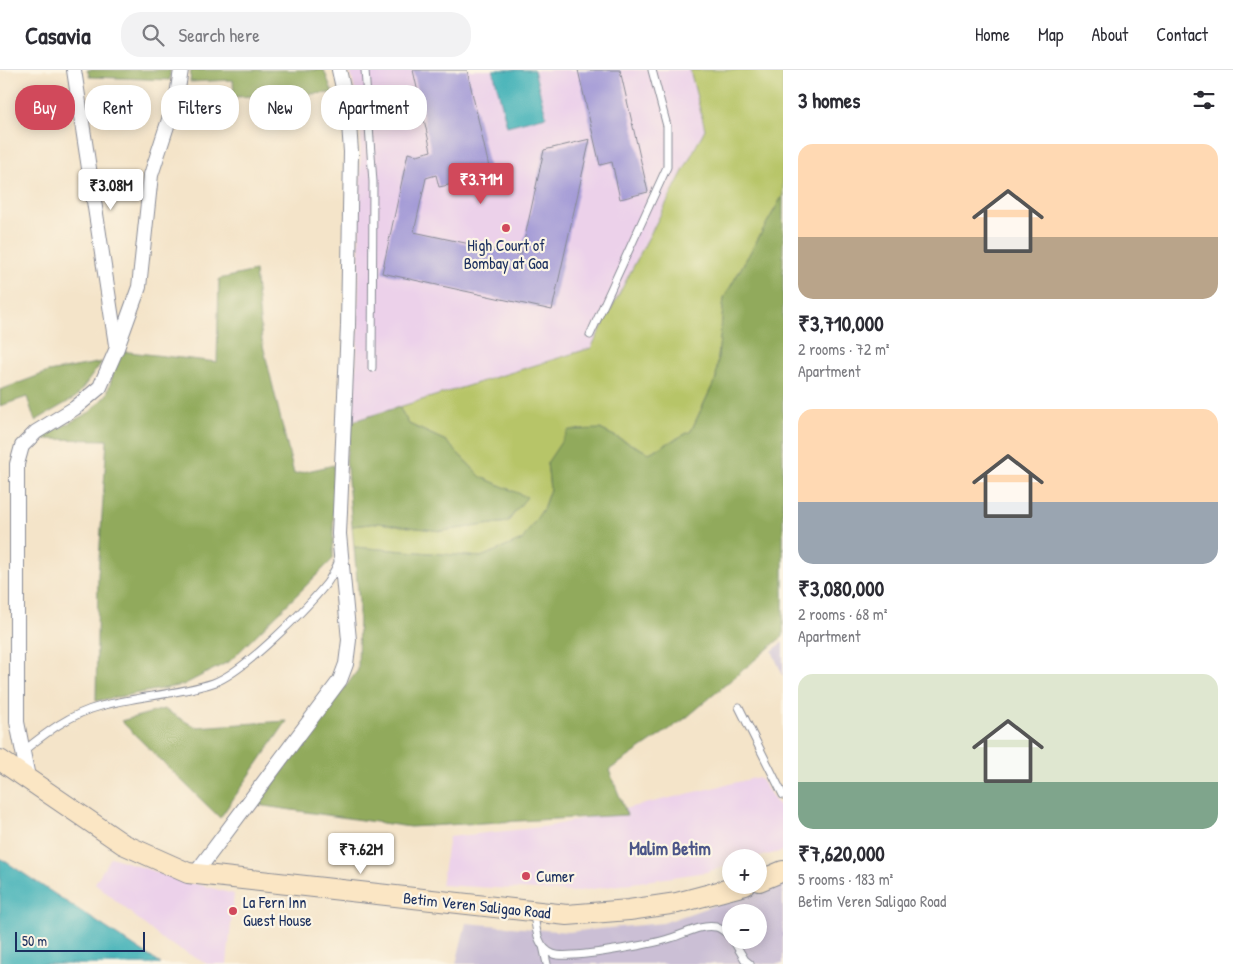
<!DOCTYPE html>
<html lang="en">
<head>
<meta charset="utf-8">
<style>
  :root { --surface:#fff; --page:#f2f2f3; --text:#2b2b33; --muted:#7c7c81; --line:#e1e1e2; --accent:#d1495b }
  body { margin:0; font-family:"Patrick Hand",sans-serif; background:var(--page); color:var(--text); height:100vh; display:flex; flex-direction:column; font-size:19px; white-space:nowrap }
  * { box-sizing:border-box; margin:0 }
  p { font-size:16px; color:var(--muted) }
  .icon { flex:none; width:28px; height:28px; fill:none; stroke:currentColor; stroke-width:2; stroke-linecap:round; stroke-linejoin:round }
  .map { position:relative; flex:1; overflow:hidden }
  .details { display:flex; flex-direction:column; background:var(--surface); width:450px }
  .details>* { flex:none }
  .hud { position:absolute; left:15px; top:15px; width:475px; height:45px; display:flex; gap:10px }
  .buttons { position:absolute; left:722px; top:779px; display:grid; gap:10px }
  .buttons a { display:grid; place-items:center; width:45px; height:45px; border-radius:50%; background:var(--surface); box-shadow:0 2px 12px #0003; font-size:25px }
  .scale { position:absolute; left:15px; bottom:12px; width:130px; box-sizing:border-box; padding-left:5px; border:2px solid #1b2f5e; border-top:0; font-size:14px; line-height:18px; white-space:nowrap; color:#1b2f5e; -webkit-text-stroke:4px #fcf5e5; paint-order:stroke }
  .price { position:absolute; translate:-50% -42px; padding:0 11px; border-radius:5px; background:#fff; color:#222; font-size:16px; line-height:32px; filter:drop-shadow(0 1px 2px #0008) }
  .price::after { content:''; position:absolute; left:50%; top:30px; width:15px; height:11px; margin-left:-8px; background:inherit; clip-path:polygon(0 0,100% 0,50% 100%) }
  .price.current { background:var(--accent); color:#fff }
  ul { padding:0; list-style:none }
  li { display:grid; align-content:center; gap:10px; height:265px; padding:0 15px }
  li span { display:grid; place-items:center; height:155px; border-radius:15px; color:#555 }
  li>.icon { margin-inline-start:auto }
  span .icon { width:90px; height:90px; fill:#fffc; stroke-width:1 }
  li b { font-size:21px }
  h2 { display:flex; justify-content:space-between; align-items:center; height:60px; padding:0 15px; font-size:21px }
  .pill { padding:0 18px; border-radius:20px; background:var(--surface); box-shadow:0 2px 12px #0003; font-size:18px; line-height:45px }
  .pill.current { background:var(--accent); color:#fff }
  header { display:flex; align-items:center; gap:30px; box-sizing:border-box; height:70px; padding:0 25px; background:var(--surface); border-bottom:1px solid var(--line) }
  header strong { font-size:24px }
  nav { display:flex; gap:28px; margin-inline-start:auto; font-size:18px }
  .search { width:350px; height:45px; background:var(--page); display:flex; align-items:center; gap:12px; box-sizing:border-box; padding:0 18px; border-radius:20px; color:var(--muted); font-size:19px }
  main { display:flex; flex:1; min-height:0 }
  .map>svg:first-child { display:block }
</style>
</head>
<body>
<header>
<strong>Casavia</strong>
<div class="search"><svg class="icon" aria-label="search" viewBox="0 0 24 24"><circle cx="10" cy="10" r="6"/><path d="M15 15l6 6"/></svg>Search here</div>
<nav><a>Home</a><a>Map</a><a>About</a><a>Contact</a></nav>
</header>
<main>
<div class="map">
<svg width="783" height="894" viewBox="0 0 783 894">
  <rect width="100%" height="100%" fill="#fcf5e5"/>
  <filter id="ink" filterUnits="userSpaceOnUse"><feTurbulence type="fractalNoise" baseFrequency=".02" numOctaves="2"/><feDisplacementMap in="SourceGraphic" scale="10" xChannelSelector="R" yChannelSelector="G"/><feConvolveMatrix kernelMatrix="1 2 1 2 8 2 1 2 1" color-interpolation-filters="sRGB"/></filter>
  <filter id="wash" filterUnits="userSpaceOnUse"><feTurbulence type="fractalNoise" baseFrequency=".0096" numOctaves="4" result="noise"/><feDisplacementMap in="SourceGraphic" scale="20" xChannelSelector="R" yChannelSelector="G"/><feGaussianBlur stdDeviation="1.12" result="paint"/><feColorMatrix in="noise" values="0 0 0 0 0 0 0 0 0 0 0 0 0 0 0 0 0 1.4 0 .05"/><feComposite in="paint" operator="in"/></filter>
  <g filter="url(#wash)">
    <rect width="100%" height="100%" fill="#f4e4c9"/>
    <path fill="#ecd1ea" d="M350,0H690L705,59L591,278L353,351L358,257L361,47Z
      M759,707L783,742V781L759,787L731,788V795L706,802L572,822L441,815L449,767L551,756Z
      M111,787L171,807L234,824L227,894H207L163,870L95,813Z"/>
    <path fill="#cbbfd5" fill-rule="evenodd" d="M783,572V606L772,581Z
      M783,811V894H456L466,853L568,862L663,853ZM731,842H759V870H731Z"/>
    <path fill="#b7c567" stroke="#697a62" d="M690,0H783V125L724,228L716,308L691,361L649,383L600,359L547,393L550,419L543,439L523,470L481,487L354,477L352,456L379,453L441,461L508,452L526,427L481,407L446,371L409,354L399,337L591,278L705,59Z"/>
    <path fill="#91aa5c" stroke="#566c5d" d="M87,0H170V10L90,7Z
      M191,0H324L333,23L234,27L233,10L190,12Z
      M783,125V566L686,648L609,700L627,745L410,757L257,735L358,600L359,533L354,477L481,487L522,470L543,439L550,419L547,393L569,360L600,359L649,383L691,361L716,308L724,228Z
      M255,201L262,271L294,404L334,395L333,489L230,591L183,615L96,631L98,504L107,370L38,369L90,342L107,324L120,281L217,292L219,209Z
      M102,292L76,327L35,351L27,327L0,336V320L48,302Z
      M399,337L409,354L446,371L481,407L527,427L507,452L441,461L379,453L352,456L346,388L353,351Z
      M164,639L195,657L287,651L220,748L121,651Z"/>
    <path fill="#40b1b7" stroke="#2e708a" d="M493,0H534L546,46L507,56Z
      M0,788L161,894H0Z"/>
    <g id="blocks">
      <path fill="#a59cd7" d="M413,0H467L491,106L439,117L436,105L426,108L414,162L521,185L544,80L590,69L552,240L382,203L408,83L417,85L431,81Z
        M578,0H620L648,122L620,129L612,92L600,95Z"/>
    </g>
  </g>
  <g filter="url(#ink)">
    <use href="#blocks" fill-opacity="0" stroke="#888a94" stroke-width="1"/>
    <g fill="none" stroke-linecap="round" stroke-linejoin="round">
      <g stroke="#888a94" stroke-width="9">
        <path id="lane" d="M365,0L373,112L372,298
          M590,265L667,97V56L652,0
          M739,637L783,725
          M22,682C47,662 70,644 101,636C138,626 176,625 213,613C243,603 306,539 327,513C332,506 336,497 340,489
          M534,844C536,858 537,878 553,884C568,890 653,874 671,868C685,864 701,854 716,857C723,859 727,864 731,868
          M733,870L745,890L750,894
          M543,876L547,894"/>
      </g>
      <g stroke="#888a94" stroke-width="16">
        <path id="street" d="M74,0L116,275
          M28,707L17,652V394L22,376L36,362L75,338L100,317L117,278L139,217L151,105L177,25L181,0
          M195,804L340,610L346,594L349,570L339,464L348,256L351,82L348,40L339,0"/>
      </g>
      <g stroke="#888a94" stroke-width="22">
        <path id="secondary" d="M0,690L123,774L188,803L567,845L629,840L677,833L745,815
          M759,811L783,801"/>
      </g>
      <use href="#lane" stroke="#fff" stroke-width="7"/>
      <use href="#street" stroke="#fff" stroke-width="14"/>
      <use href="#secondary" stroke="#fbe6c4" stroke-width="20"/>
    </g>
  </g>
  <g fill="#d1495b" stroke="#fcf5e5" stroke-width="2">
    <circle cx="506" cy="158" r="5"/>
    <circle cx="526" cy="806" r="5"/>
    <circle cx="233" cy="841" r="5"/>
  </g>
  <g text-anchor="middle" stroke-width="4.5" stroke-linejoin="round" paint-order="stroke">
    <g font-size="16" fill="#1b2f5e" stroke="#fcf5e5" text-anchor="start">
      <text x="506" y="181" text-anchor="middle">High Court of<tspan x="506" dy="18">Bombay at Goa</tspan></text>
      <text x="536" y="812">Cumer</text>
      <text x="243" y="838">La Fern Inn<tspan x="243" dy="18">Guest House</tspan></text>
    </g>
    <g font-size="16" fill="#1b2f5e" stroke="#fcf5e5">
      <text transform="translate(477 835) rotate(6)" y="6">Betim Veren Saligao Road</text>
    </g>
    <g font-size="18" font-weight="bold" fill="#4b5588" stroke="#fcf5e5">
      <text x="670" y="785">Malim Betim</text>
    </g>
  </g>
</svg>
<div class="buttons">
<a>+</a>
<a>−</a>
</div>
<div class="scale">50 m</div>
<b class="price current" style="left:481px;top:135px">₹3.71M</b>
<b class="price" style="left:111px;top:141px">₹3.08M</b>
<b class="price" style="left:361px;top:805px">₹7.62M</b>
<div class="hud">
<a class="pill current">Buy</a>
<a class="pill">Rent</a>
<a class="pill">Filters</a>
<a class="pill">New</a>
<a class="pill">Apartment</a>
</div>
</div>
<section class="details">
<h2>3 homes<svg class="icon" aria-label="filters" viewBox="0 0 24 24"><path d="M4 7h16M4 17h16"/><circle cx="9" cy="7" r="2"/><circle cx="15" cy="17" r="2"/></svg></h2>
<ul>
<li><span style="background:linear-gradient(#ffd9b3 60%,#b9a48a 0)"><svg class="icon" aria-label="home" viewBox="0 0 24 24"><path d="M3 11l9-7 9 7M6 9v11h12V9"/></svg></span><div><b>₹3,710,000</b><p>2 rooms · 72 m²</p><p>Apartment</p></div></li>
<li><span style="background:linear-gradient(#ffd9b3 60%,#9aa5b1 0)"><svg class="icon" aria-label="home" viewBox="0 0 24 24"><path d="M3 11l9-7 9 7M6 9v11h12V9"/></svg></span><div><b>₹3,080,000</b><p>2 rooms · 68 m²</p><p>Apartment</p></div></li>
<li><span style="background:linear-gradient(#dfe7d0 70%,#7fa58c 0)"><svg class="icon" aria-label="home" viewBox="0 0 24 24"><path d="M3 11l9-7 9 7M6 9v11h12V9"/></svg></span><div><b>₹7,620,000</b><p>5 rooms · 183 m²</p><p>Betim Veren Saligao Road</p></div></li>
</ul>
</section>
</main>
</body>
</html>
